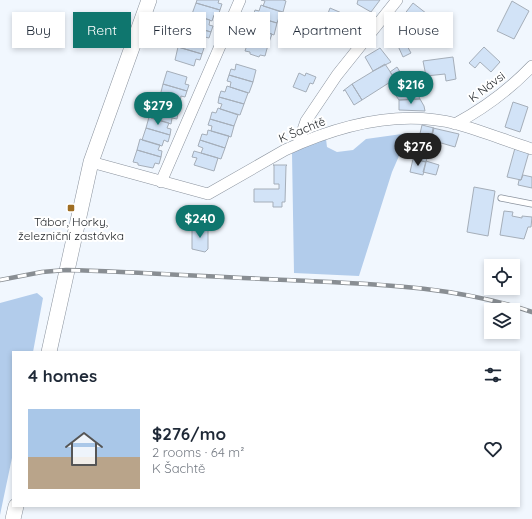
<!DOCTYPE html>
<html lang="en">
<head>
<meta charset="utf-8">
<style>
  :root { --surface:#fff; --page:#f6f6f7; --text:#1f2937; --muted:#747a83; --line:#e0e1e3; --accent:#0f766e }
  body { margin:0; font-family:Quicksand,sans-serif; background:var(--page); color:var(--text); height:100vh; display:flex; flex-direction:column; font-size:15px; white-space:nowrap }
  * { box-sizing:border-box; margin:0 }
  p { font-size:13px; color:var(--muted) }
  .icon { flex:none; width:22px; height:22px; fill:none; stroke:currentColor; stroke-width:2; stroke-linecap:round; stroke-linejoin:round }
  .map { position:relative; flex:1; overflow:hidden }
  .drawer { position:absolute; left:12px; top:351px; width:508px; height:156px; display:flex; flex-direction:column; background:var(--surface); border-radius:0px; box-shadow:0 2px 6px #0003 }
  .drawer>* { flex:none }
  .hud { position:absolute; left:12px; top:12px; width:508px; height:36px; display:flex; gap:8px }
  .fabs { position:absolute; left:484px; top:259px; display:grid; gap:8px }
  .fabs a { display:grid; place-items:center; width:36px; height:36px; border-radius:0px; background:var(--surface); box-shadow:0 2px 6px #0003; font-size:20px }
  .price { position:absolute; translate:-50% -34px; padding:0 9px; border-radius:14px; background:var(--accent); color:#fff; font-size:13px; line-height:26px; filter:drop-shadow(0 1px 2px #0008) }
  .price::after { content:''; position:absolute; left:50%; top:24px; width:12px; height:9px; margin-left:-6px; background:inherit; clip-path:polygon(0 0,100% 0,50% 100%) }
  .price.on { background:#222; color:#fff }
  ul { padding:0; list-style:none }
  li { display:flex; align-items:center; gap:12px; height:100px; padding:0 16px }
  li+li { border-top:1px solid var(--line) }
  li span { display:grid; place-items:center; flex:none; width:112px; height:80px; border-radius:0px; color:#555 }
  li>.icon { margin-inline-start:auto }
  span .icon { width:48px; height:48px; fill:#fffc; stroke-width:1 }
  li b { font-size:17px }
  h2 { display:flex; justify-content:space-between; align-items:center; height:48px; padding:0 16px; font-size:17px }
  .tag { padding:0 14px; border-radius:0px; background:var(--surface); box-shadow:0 2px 6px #0003; font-size:14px; line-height:36px }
  .tag.on { background:var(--accent); color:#fff }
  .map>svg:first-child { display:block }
</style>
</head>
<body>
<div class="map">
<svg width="532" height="519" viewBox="0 0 532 519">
  <rect width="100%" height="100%" fill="#f1f7fe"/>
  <path fill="#b2cceb" d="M409,133L392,172L359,276L294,273L292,153L309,144L326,139L327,147L337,152L353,150L366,139Z
    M37,293L43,298L33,352H13V453L0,515V303Z"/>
  <path fill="#d2e3f7" stroke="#a5aeb9" d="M197,0H219L218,3L222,4L220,10L196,3Z
    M261,0H283L286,1L283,12L263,6L265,1Z
    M358,0H380L371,12L357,4Z
    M512,1L529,11L514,39L497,31Z
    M196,3L220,10L218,16L214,15L212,21L192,14Z
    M413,3L431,17L419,33L400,20Z
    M261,5L281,12L277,23L253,16L255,10L259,11Z
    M330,8L351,17L344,32L335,29L333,32L328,30L329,27L324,24Z
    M191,14L210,20L209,25L213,26L211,32L187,25Z
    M253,16L277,23L274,35L254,28L256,23L252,22Z
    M187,25L211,32L209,38L205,37L203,43L184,36Z
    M252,28L272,34L268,45L245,38L246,32L251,33Z
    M182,36L201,42L200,47L204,48L202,54L178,47Z
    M245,38L268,45L265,56L260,55L259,57L250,54V52L245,51L247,45L243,44Z
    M405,42L411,53L403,57L398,46Z
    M178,47L202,54L200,60L196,59L194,66L175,60Z
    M484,47L500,62L491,72L480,62L475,68L469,63Z
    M380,48L391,62L373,71L365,57Z
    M453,57L456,79L446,81L445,74L426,76L423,61Z
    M236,64L256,70L253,82L229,75L231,69L235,70Z
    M385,64L395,79L362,100L352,84Z
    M397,67L412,91L415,89L420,99L399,100L390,87L395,84L393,81L395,79L390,72Z
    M167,71L187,77L185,84L189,85L187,91L163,84Z
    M299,73L305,76L306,73L316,77L313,84L310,83L306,92L293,87Z
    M229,75L253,82L249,93L230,87L231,82L227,81Z
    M163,84L187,91L185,97L181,96L180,102L160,96Z
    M352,84L362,100L354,105L345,90L343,91Z
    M227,86L248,93L244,104L219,97L221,91L225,92Z
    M158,95L178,101L176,106L180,107L178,113L154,106Z
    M219,97L244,104L240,115L220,109L222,104L218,103Z
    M420,99L424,106L425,111L399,110V100Z
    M513,102L528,107L520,132L505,127Z
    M154,106L178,113L177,119L172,118L171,124L151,118Z
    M218,108L238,115L234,126L210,119L212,112L216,113Z
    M149,117L169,123L167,128L171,129L170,135L146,128Z
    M210,119L234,126L231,137L211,131L212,126L208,125Z
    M422,125L434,128L430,145L418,142Z
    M146,128L170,135L168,142L164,140L162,146L142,140Z
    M433,128L459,134L455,147L431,140Z
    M208,130L229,136L225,148L200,140L202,134L207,135Z
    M140,139L160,145L158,150L162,151L161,157L137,150Z
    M200,140L225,148L221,159L201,153L203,148L198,146Z
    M418,142L430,145L426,162L413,159Z
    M515,148L529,152L521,180L507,177Z
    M137,150L161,157L159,164L155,163L153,168L138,165V163L133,162Z
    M194,151L218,158L214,171L194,165L197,158L192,157Z
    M413,159L426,162L423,175L410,172Z
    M426,161L439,165L436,175L423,172Z
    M273,165H287L286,166L285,202H282V207H273V202H254V189H279V184H274V165Z
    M523,175L532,177V188L518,185L519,180H521Z
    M474,187L495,191L488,236L467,232Z
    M504,211L513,212L512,216L522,218V216L532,217L531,227H528L524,239L500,235Z
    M192,227L208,228V249L205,252L192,249Z"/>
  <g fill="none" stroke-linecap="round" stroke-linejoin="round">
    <g stroke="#8b939e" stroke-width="7">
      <path id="lane" d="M501,198L532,204"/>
    </g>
    <g stroke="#8b939e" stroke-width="12">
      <path id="street" d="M455,124C483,109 510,89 532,66
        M298,144L306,121L337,75L397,0
        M91,162L208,194L285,150C337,126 399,109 457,124C482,131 507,141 532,149
        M161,182L240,0"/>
    </g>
    <g stroke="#8b939e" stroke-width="16">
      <path id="secondary" d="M49,352L91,162L149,0
        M13,519L16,506"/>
    </g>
    <use href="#lane" stroke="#fff" stroke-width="5.5"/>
    <use href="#street" stroke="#fff" stroke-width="11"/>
    <use href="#secondary" stroke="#fff" stroke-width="15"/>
    <g stroke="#898e93" stroke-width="4.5">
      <path id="rail" d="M0,280L42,272L66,270C140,272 213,277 287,280C370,284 453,285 532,312"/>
    </g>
    <use href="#rail" stroke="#fff" stroke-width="3" stroke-dasharray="9" stroke-linecap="butt"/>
  </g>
  <rect fill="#9f6e23" stroke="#fff" stroke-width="1.5" x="67" y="204" width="8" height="8" rx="2"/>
  <g text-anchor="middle" stroke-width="4" stroke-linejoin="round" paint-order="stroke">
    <g font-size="12" fill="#1f2327" stroke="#fff">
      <text transform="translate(487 87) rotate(-37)" y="4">K Návsi</text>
      <text transform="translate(302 130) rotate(-22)" y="4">K Šachtě</text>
    </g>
    <g font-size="12" fill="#1f2327" stroke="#fff">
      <text x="71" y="226">Tábor, Horky,<tspan x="71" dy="14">železniční zastávka</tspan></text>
    </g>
  </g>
</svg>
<div class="fabs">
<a><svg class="icon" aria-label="locate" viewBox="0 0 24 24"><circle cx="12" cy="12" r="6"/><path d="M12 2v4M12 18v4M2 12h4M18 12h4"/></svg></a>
<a><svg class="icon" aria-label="layers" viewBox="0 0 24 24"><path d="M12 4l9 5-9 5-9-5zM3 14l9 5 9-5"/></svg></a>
</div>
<b class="price" style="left:411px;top:105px">$216</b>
<b class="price" style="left:158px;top:126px">$279</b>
<b class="price on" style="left:418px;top:167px">$276</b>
<b class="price" style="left:200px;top:239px">$240</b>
<div class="hud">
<a class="tag">Buy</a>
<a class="tag on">Rent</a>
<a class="tag">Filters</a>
<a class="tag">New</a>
<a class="tag">Apartment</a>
<a class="tag">House</a>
</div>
<section class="drawer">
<h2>4 homes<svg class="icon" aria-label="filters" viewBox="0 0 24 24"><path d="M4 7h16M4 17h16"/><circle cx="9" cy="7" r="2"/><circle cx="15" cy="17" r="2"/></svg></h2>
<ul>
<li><span style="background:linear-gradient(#a9c7e8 60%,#b9a48a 0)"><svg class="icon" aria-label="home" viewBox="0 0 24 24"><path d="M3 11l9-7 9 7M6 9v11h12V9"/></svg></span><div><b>$276/mo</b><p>2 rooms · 64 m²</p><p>K Šachtě</p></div><svg class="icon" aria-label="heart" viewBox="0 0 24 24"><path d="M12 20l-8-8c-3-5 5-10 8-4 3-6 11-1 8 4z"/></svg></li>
</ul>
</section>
</div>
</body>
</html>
